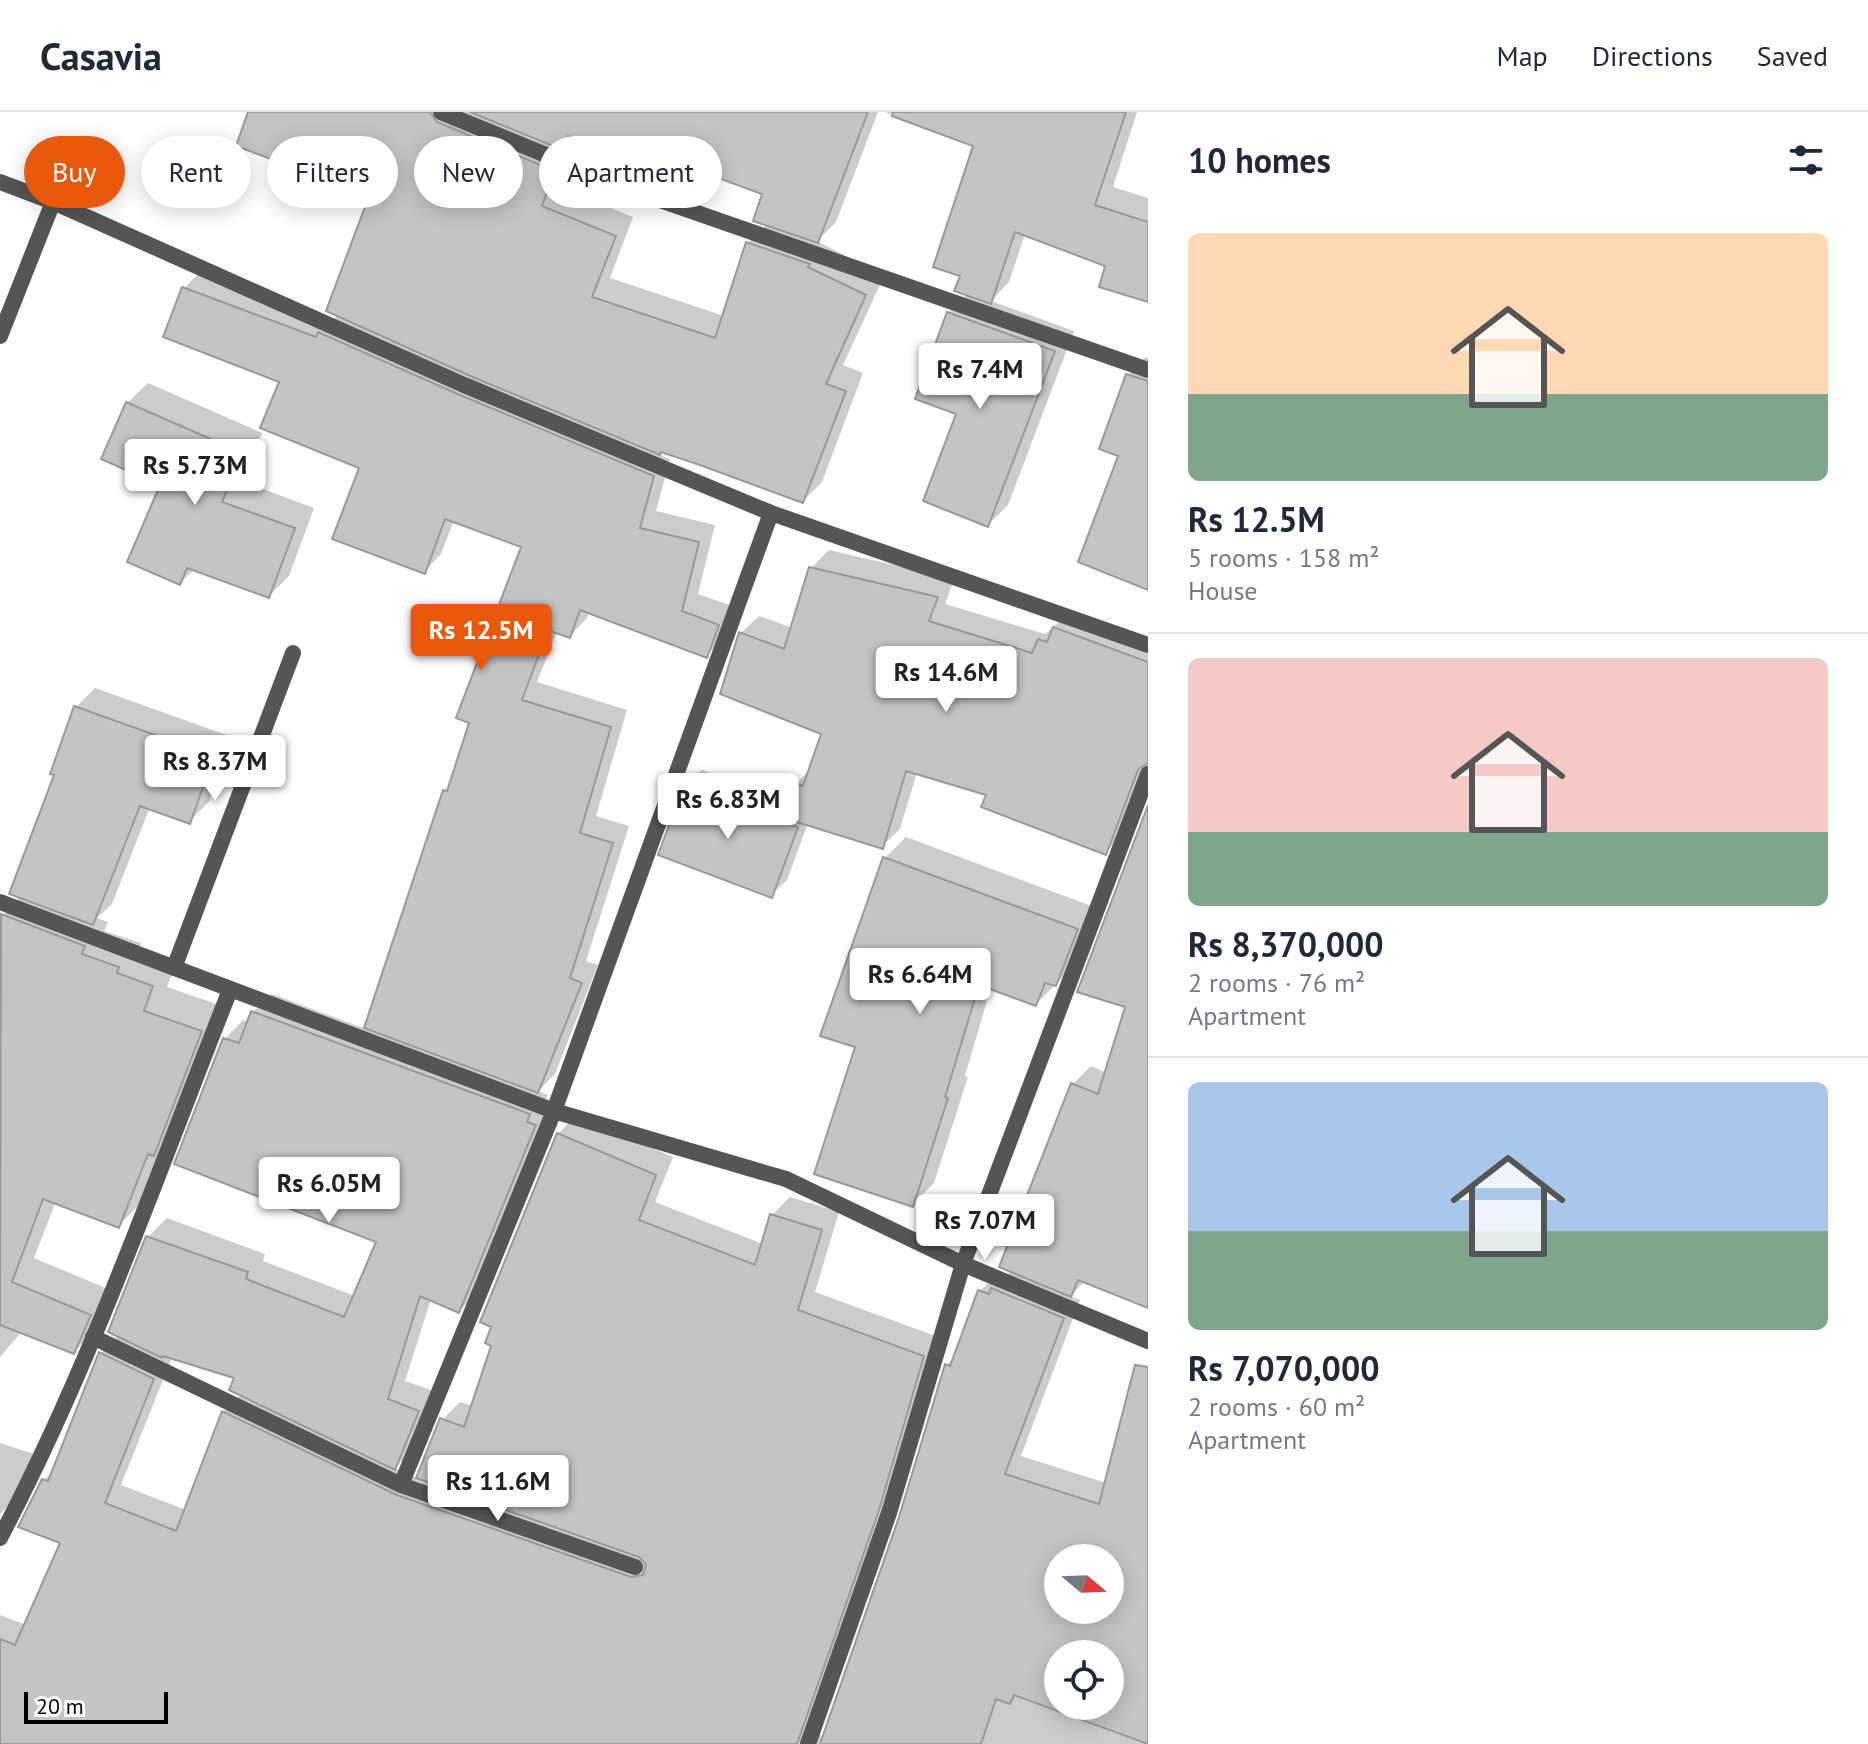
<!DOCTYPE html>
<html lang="en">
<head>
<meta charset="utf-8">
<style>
  :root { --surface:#fff; --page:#f2f2f3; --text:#1f2937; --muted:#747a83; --line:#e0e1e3; --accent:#ea580c }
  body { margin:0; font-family:"PT Sans",sans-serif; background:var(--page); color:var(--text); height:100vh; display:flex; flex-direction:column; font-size:30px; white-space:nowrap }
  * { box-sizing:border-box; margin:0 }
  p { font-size:26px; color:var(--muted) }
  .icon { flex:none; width:44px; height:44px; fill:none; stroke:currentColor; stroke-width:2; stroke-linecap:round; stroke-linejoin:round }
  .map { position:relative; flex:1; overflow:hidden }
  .sheet { display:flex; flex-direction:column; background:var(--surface); width:720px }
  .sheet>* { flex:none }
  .top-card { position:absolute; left:24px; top:24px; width:760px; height:72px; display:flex; gap:16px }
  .needle { width:52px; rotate:109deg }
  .controls { position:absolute; left:1044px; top:1432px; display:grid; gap:16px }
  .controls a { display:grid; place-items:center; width:80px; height:80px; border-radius:50%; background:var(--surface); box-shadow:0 4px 20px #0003; font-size:40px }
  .scale { position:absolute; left:24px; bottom:20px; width:144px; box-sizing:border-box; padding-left:8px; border:4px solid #000; border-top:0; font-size:22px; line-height:28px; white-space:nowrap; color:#000; -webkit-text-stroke:6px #fff; paint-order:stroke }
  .price { position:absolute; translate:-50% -68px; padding:0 18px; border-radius:8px; background:#fff; color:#222; font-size:26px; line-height:52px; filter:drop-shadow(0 2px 4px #0008) }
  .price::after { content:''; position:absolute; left:50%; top:48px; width:24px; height:18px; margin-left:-12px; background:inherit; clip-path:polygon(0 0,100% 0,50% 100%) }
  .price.selected { background:var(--accent); color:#fff }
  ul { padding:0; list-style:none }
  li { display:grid; align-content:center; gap:16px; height:424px; padding:0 40px }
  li+li { border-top:2px solid var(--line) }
  li span { display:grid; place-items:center; height:248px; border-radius:12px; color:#555 }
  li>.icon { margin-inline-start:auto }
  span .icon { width:144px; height:144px; fill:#fffc; stroke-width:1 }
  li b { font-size:34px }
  h2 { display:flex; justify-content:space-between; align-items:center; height:96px; padding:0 40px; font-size:34px }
  .tag { padding:0 28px; border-radius:36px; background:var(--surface); box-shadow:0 4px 20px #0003; font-size:28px; line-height:72px }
  .tag.selected { background:var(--accent); color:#fff }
  header { display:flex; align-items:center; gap:48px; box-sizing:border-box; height:112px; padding:0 40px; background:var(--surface); border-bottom:2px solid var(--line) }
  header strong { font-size:38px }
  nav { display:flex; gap:44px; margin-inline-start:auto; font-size:28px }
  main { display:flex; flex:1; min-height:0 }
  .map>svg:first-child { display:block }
</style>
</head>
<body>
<header>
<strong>Casavia</strong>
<nav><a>Map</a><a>Directions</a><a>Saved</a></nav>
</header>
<main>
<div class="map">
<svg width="1148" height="1632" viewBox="0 0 1148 1632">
  <rect width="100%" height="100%" fill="#fff"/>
  <path fill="#0003" fill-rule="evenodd" d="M251,0H878L836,110L817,129L884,164L843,253L863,261L822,370L803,389L662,338L658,342L670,347L656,399L715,413L698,482L735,495L723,527L706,544L589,500L587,506L570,524L557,519L537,570L627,598L596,704L629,714L586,849L598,853L555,962L538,979L548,983L544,991L554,995L478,1180L459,1199L431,1187L405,1269L437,1280L413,1337L395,1356L418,1367L442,1308L460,1290L473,1294L558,1022L576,1004L673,1045L655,1090L763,1132L772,1103L790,1085L839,1100L815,1180L941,1226L815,1616L824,1627L901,1405L947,1253L955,1244L980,1179L998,1161L1006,1164L1012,1158L1073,972L1091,954L1107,961L1128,894L1148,699V1193L1085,1169L1070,1184L1080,1188L1021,1344L1106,1371L1148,1302V1632H0V1503L26,1513L63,1430L44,1368L56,1356L101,1241L119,1223L148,1125L167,1106L265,1142L263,1149L355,1184L379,1129L225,927L243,908L249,910L253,900L272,882L366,917L444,679L451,673L524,434L454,408L441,442L424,460L362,354L282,269L184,176L201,159L333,208L338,203L371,83ZM574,24L662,50L666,45L764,81L767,112L748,131L724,204L610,166L633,105L559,75L572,40L562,35ZM163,1242L237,1264L242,1282L223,1300L186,1398L121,1373L171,1248L162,1244ZM1058,1446H1110V1498H1058ZM1058,1542H1110V1594H1058Z
    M885,0H1137L1113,75L1148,86V188L1108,153L1025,122L1009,170L991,189L1074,219L1008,393L988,413L959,301L948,201L968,181L962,162L976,33Z
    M1146,245L1148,246V476L1120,342L1128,263Z
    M148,271L262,321L241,369L314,396L289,464L269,484L194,457L180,471L163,372L127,291Z
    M829,438L954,467L945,492L1045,522L1072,499L1148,527V657L1123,723L1105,741L989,682L917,660L900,717L882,734L808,711L787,768L771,783L661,742L686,674L702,658L790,691L796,672L811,656L824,621L741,521L759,504L793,516L811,456Z
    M95,576L232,625L209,690L189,709L150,695L112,792L97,806L108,810L104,819L141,831L139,837L176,851L167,875L225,895L143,1089L119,1113L56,1089L34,1146L113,1179L98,1216L74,1239L22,1219L0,1245V807L21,784L75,596Z
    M906,725L1097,796L1077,851L1036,892L991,875L965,964L968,965L934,1071L913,1092L858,934L885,746Z
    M0,1331L37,1343L15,1387L0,1402Z"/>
  <path fill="#c4c4c4" stroke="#999" stroke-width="2" fill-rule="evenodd" d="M248,0H430L437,10L555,59L542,94L616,124L592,185L715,226L746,130L810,152L808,155L866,183L826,272L846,279L803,391L700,353L661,340L660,343L468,263L326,199L369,84L236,34Z
    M470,0H868L818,131L753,109L762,82L664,46L663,52L568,24L563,38Z
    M893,0H1126L1095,93L1148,110V190L1099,175L1105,154L1015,120L991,192L954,179L960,164L933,155L973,34L892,4Z
    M182,175L316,225L318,220L460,283L654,364L640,416L699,430L682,499L719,513L707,546L580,498L570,526L548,518L522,588L611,615L580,721L613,731L570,866L582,871L538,981L364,916L443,678L447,679L469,611L456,606L521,435L445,407L425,462L332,427L359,356L260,316L279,270L163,225Z
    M947,200L1055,239L988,415L923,389L956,302L915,287Z
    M1126,262L1148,269V478L1078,450L1118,344L1099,337Z
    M126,290L243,341L222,390L295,416L269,486L187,456L180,473L127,450L160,373L101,347Z
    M809,455L938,485L929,509L1032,541L1038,527L1047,530L1053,515L1148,550V651L1138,658L1106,743L981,695L986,683L906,659L883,737L784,706L794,671L803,674L821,622L720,582L739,520L784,537Z
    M74,594L214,644L190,712L140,694L93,813L9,782L54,663L50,662Z
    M684,673L798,715L772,786L658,743Z
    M1148,693V1196L1078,1168L1071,1185L999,1155L1071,971L1098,982L1125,895L1077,880Z
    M883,745L1078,817L1056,874L1045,871L1036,894L979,873L945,985L948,986L913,1095L814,1062L855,935L820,924Z
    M1,802L85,834L82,842L119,855L117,861L153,874L144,899L202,919L154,1044L148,1042L119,1116L43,1087L12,1170L91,1203L74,1242L0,1213Z
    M251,899L530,1002L527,1010L536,1013L459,1201L420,1184L388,1287L419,1299L395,1358L229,1278L234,1266L163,1244L162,1246L108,1220L146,1124L248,1160L246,1167L344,1205L376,1130L174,1052L223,926L239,931Z
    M557,1021L656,1063L639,1108L755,1153L770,1102L822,1118L798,1198L924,1244L879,1398L797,1632H0V1527L15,1533L60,1431L18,1415L42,1367L48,1369L99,1240L154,1267L105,1391L176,1419L222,1299L397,1383L631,1465L643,1463L646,1452L639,1445L416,1366L440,1306L464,1315L491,1234L485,1231L491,1215L480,1210Z
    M991,1176L1064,1206L1005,1362L1099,1392L1135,1253L1148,1255V1632L1014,1583L1010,1592L996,1587L981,1632H820L899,1405L945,1252L950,1254L978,1178L989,1182ZM1058,1446H1110V1498H1058ZM1058,1542H1110V1594H1058Z"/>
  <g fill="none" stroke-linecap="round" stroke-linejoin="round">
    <path stroke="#555" stroke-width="16" d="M441,0L634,79L1148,258
      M0,70L53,90L464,273L771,401L1148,533
      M0,224L53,90
      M0,790L554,999L786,1067L963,1152L1148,1229
      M174,856L293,541
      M93,1225L401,1373L635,1455
      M401,1373L554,999L771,401
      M0,1426C92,1251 157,1062 230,878
      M808,1632L889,1401L963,1152L1148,662"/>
  </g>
</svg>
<div class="controls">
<a><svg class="needle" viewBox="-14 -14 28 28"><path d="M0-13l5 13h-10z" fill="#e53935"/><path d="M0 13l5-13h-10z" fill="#747a83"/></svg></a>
<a><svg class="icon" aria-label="locate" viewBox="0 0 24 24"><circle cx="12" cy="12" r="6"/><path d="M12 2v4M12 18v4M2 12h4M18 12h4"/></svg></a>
</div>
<div class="scale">20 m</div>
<b class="price" style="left:980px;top:299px">Rs 7.4M</b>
<b class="price" style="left:195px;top:395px">Rs 5.73M</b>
<b class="price selected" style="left:481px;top:560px">Rs 12.5M</b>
<b class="price" style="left:946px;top:602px">Rs 14.6M</b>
<b class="price" style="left:215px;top:691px">Rs 8.37M</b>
<b class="price" style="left:728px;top:729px">Rs 6.83M</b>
<b class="price" style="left:920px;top:904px">Rs 6.64M</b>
<b class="price" style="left:329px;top:1113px">Rs 6.05M</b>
<b class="price" style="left:985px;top:1150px">Rs 7.07M</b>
<b class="price" style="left:498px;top:1411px">Rs 11.6M</b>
<div class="top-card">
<a class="tag selected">Buy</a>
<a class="tag">Rent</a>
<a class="tag">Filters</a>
<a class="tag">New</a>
<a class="tag">Apartment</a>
</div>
</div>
<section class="sheet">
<h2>10 homes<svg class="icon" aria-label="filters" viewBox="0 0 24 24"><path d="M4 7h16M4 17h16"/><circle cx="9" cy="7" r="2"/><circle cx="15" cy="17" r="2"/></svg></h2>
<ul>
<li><span style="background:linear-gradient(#ffd9b3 65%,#7fa58c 0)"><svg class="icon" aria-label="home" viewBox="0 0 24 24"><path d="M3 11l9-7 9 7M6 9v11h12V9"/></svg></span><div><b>Rs 12.5M</b><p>5 rooms · 158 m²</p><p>House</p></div></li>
<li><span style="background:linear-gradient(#f6c9c9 70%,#7fa58c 0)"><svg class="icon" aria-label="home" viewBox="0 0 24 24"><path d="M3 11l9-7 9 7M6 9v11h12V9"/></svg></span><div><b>Rs 8,370,000</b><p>2 rooms · 76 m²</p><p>Apartment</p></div></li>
<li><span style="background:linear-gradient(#a9c7e8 60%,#7fa58c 0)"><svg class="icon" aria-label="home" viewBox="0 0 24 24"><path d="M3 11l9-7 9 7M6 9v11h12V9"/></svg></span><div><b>Rs 7,070,000</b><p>2 rooms · 60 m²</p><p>Apartment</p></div></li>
</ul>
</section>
</main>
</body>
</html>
